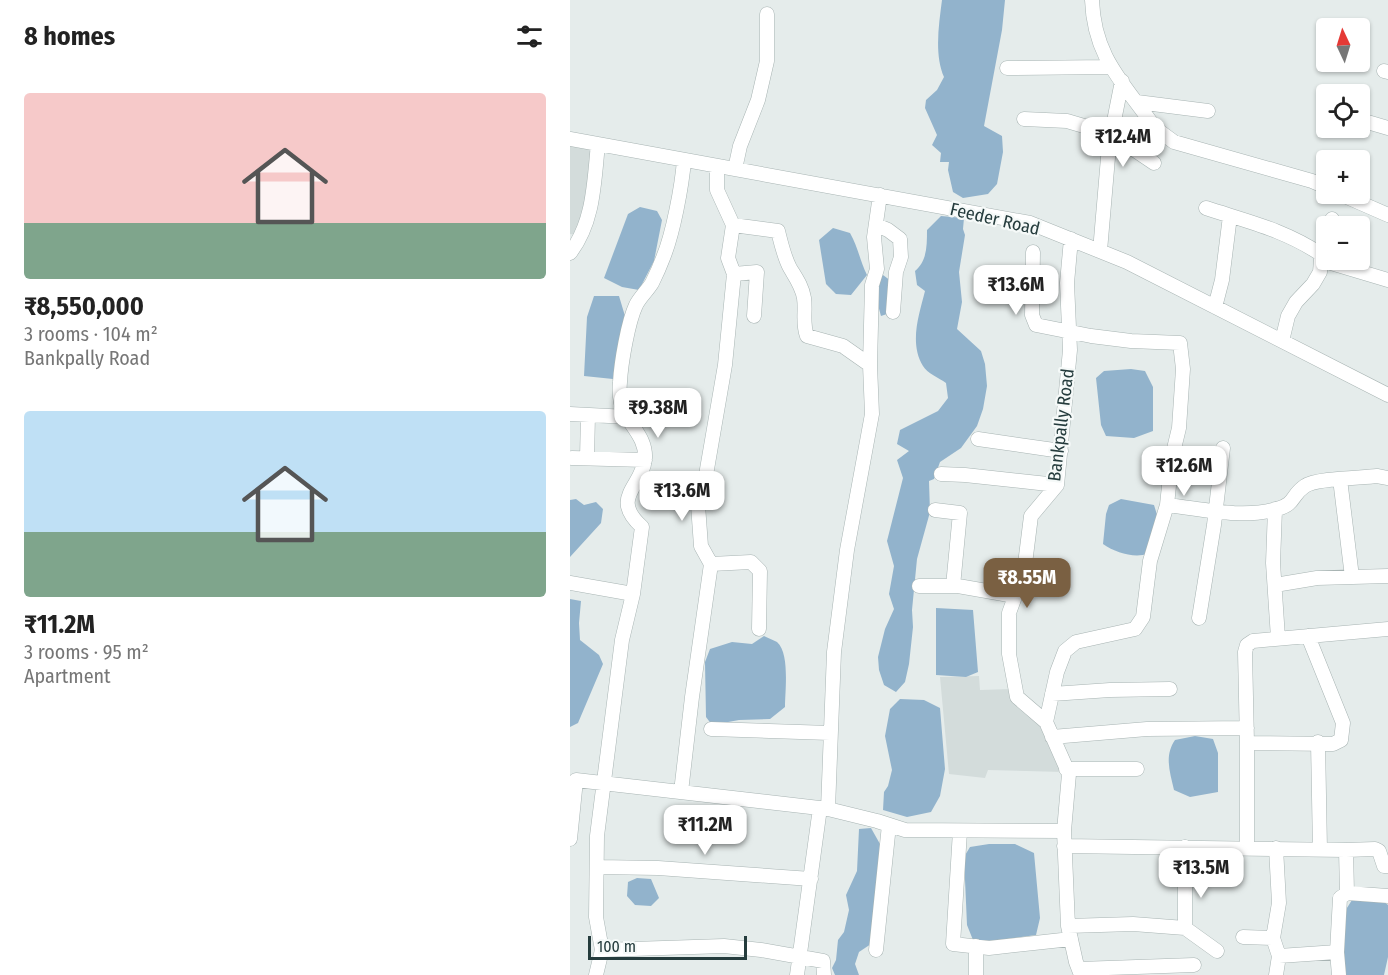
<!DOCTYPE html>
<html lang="en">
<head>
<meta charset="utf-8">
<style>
  :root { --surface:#fff; --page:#f6f6f6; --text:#222; --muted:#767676; --accent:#7a6042 }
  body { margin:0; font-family:"Fira Sans Condensed",sans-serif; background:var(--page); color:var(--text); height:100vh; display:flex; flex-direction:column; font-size:22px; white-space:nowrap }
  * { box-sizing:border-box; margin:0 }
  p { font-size:20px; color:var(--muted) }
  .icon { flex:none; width:33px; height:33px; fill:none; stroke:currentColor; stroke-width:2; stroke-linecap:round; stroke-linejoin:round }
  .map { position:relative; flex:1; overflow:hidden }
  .panel { display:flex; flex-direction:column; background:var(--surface); width:570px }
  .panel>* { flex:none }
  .needle { width:39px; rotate:356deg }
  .fabs { position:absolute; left:746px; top:18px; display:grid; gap:12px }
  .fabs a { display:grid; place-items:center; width:54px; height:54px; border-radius:6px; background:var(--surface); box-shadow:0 2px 4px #0004; font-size:30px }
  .scale { position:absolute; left:18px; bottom:15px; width:159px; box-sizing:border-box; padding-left:6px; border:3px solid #253c3d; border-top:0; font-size:16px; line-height:21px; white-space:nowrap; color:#253c3d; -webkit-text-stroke:4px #f5f9f8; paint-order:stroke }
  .price { position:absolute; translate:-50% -51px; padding:0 14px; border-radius:12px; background:#fff; color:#222; font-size:20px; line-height:39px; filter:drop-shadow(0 2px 3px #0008) }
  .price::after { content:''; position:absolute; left:50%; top:36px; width:18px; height:14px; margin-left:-9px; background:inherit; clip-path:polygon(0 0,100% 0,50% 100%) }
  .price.active { background:var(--accent); color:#fff }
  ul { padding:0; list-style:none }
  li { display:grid; align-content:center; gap:12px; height:318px; padding:0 24px }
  li span { display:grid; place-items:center; height:186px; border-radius:6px; color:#555 }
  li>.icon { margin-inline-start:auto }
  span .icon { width:108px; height:108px; fill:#fffc; stroke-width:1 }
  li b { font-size:26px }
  h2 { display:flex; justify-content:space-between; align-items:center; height:72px; padding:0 24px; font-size:26px }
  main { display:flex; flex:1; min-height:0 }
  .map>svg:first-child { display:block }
</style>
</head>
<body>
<main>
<section class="panel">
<h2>8 homes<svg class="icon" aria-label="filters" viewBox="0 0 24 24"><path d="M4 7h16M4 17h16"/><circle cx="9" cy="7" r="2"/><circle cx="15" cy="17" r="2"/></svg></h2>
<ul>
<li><span style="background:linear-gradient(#f6c9c9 70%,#7fa58c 0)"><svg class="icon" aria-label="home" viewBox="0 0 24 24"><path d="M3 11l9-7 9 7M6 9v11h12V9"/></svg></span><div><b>₹8,550,000</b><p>3 rooms · 104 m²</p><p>Bankpally Road</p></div></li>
<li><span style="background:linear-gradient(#bfe0f5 65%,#7fa58c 0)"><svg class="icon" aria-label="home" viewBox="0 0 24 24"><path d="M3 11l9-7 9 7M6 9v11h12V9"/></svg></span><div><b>₹11.2M</b><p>3 rooms · 95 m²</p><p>Apartment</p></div></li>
</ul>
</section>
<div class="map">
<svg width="818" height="975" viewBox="0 0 818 975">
  <rect width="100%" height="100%" fill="#e5eceb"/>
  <path fill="#d3dcdb" d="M0,141L24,145L16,213L6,235L0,234Z
    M409,676L410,690L442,689L472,724L494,772L418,770L415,778L379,774L370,677Z"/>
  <path fill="#92b3cc" d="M372,0H435L432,30L414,126L432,136L433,152L427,184L418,194L393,198L383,192L378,170L379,162H370L371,153L362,145L367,135L355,108L356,100L367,90L374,77C364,54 369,24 372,0Z
    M70,207L87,211L92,220L84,261L69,290L52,287L34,278L58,214Z
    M371,216L394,218L393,229L395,235L389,272L392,302L387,329L411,351L415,364L417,386L413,409L407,426L391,448L370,462L364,479L359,481L360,512L347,559L342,610L343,627L339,664L335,682L326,692L314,685L309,670L308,657L315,629L324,609L319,594L324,566L317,541L333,478L327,460L339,451L327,444L330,430L368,411L378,398L376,383C369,378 357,373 353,366C339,343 349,315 355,291L347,285L345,271C357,261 357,246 357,230Z
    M263,228L280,233C288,247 290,261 297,275L281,295L266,294L256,284L249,240Z
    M313,275L321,281L317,314L311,316C307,300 301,287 313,275Z
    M24,296H49L55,316L48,369L43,379L14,376L17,317Z
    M561,369L575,371L583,387V431L564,438L536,436L531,425L526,378L534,371Z
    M6,499L14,505L26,502L33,509L31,523L0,557V500Z
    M551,499L584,505L588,518L578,554C563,558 546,553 533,544L536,514L539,505Z
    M0,599L11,601L9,623L10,640L29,655L33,664L8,723L0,727Z
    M366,608L403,610L408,672L396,677L366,675Z
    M194,636C198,638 203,640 207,642C220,653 215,691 215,707L200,719L169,720L142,725L136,717L135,662L140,649L162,642L182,644Z
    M330,699L354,700L370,708L375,769L370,796L361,812L337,817L313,810L314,792L318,786L322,770L315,736L320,709Z
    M625,736L643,739L648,753V792L620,797L604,790C600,772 594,756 605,740Z
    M301,828L310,844L311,859L301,944L289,952L285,964L289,975H265L262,968L266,960L268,940L274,932L279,910L276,895L287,871L289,829Z
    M419,844H445L464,853L470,918L466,935L423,941L403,940L397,925L394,857L400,847Z
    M67,878L81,879L89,898L81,906L65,905L57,896L58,882Z
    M782,900L813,901L818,905V957L814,975H776L773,964L775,911Z"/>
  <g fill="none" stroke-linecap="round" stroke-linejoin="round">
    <g stroke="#a8b4b3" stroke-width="15">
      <path id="minor" d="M522,0C524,58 554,83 585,128L604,142L742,181L756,187
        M437,68L540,67
        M814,71L818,72
        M567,102L638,111
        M454,119L497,121L541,134L584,163
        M794,121L818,128
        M0,139L460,223L557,262L818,395
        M165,169L170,146L188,100L197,61V14
        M770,194L818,215
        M636,208C679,222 715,230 752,255
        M163,225L208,231C211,243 214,257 220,268C226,278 232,286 234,298C236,311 232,323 237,336L273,346L300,365
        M306,225L318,230L330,239L331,257L326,272L323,312
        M760,226L762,219
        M501,239L497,283L500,350L487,485L461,516L454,572L439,613V654L447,697L476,722L499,774L494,831L498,926L506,962L511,975
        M530,251L539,146L552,81
        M463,252L462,315L466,325L521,336L561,341L610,343L613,369L609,428L602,457L597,505L580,561L573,617L565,629L506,642L495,651L487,672L476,722
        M0,253C24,222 24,182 28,144
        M751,260L818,280
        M164,274L187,272L184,316
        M645,307L652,280L660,216
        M712,341L718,316L726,302L743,284L750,272L751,260L756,242
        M0,414L58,417
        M408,439L491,451
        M2,458L75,460
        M17,458L18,415
        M371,474L395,475L487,485
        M770,479L782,577
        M597,505C633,509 672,519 707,509C726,504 721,495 735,486C746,478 791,478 807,476L818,478
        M705,509L703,563L708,638
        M365,510L390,513L383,586
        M141,564L131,546L128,505L136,475L155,365L164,274L158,258L163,225L147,190V166
        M0,583L63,594
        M705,585L747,578L818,576
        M349,586H388L445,596
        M629,618L644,525L653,448
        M482,694L540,690L600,689
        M141,729L260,733
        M482,737L577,729L677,728
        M748,742L750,850
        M677,743L675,652L677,645L683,641L818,629
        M496,769H567
        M111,792L122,697L141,564L181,562L190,571L189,629
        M258,809L264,652L277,550L302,414L300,365L302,285L307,269L304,237L310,195
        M390,831L383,944L419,948L501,939
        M0,839L6,780L258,809L307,821L335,830L494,831
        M494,846L776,850L777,893
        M615,847V928L647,951
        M677,848V743L763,744L771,740L773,723L738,636
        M776,850L805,849L809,851L814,866H818
        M28,867L88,868L241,879
        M498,926L563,924L615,928
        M673,937L703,938L709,956L706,975
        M703,938L709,903L706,848
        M406,946V975
        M32,950L154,946L191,950L253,961L254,975
        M306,950L319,825
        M709,956L767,952
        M509,969L624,965
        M26,975L32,950L26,917L27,836L52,640L63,594L72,527C39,497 73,487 75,458C76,439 63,429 55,413C50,404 49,392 50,382C51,363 58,322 66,305C70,297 77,291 82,283C86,275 90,266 93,258C103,234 112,186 114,160
        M227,975L250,808
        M769,975L767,952L770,898L777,893L818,896"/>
    </g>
    <use href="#minor" stroke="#fff" stroke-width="14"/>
  </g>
  <g text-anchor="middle" stroke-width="4.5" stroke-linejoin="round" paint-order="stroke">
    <g font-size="18" fill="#253c3d" stroke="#f5f9f8">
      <text transform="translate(425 219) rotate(13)" y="6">Feeder Road</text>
      <text transform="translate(491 425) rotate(-83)" y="6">Bankpally Road</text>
    </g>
  </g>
</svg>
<div class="fabs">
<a><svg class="needle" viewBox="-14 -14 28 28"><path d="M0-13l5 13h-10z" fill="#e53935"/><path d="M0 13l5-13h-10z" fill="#767676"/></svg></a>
<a><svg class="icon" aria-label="locate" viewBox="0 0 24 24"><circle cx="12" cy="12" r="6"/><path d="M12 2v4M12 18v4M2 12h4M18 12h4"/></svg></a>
<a>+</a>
<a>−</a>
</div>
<div class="scale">100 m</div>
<b class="price" style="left:553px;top:168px">₹12.4M</b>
<b class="price" style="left:446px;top:316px">₹13.6M</b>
<b class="price" style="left:88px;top:439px">₹9.38M</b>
<b class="price" style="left:614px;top:497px">₹12.6M</b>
<b class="price" style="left:112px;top:522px">₹13.6M</b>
<b class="price active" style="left:457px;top:609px">₹8.55M</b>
<b class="price" style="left:135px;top:856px">₹11.2M</b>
<b class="price" style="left:631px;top:899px">₹13.5M</b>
</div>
</main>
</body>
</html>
